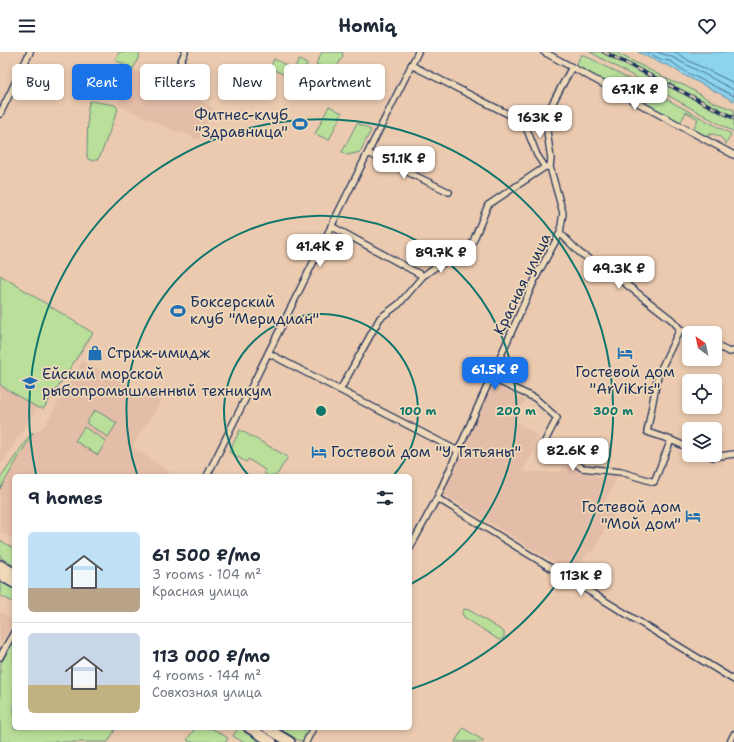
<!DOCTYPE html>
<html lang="en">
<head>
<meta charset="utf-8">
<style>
  :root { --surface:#fff; --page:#f6f6f7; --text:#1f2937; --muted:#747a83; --line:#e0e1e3; --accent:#1a73e8 }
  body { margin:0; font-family:"Shantell Sans",sans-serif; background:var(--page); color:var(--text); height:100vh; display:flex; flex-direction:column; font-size:15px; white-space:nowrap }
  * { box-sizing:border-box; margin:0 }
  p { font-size:13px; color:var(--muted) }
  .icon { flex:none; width:22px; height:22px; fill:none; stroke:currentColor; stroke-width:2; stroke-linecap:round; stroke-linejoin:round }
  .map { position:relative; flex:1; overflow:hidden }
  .sheet { position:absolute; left:12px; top:422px; width:400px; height:256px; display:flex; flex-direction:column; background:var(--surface); border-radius:6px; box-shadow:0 2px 6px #0003 }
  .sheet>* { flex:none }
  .top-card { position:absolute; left:12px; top:12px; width:400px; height:36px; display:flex; gap:8px }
  .needle { width:26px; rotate:327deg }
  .buttons { position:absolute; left:682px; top:274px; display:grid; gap:8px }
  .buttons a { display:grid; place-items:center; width:40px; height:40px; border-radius:6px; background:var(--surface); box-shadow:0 2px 6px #0003; font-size:20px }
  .price { position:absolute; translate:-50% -34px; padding:0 9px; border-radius:8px; background:#fff; color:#222; font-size:13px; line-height:26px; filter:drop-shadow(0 1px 2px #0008) }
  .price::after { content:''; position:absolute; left:50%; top:24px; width:12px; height:9px; margin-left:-6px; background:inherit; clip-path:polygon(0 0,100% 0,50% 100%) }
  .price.current { background:var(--accent); color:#fff }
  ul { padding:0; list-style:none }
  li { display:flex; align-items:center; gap:12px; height:100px; padding:0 16px }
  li+li { border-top:1px solid var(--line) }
  li span { display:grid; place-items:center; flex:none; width:112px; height:80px; border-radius:6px; color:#555 }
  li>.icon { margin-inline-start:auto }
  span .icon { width:48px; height:48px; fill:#fffc; stroke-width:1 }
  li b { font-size:17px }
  h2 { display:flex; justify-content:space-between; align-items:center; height:48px; padding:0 16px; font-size:17px }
  .pill { padding:0 14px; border-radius:6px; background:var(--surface); box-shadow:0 2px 6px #0003; font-size:14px; line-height:36px }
  .pill.current { background:var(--accent); color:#fff }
  header { display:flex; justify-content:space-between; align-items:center; height:52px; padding:0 16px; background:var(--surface); font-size:18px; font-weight:700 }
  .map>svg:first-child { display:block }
</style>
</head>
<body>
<header><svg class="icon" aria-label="menu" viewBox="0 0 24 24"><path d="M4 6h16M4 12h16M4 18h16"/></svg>Homiq<svg class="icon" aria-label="heart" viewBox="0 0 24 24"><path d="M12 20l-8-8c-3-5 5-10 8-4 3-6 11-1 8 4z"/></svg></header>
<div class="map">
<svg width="734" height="690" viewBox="0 0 734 690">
  <rect width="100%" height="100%" fill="#ebcaaf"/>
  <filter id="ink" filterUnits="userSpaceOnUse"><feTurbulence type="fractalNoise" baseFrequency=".025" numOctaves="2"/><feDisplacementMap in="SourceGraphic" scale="8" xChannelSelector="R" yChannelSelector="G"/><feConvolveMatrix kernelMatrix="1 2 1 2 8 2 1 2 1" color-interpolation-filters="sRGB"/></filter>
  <g filter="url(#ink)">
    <path fill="#e4bda8" d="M133,18L213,56L199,88L179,79L178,81L117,52Z
      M0,228L86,294L44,356H37L0,414Z
      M82,309L136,337L144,336L162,348L132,394L169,419L166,424H14V488L0,479V437L33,381L44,375Z
      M493,332L525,348L515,369L538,384L532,394L536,397L523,418L526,420H560L567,410L604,427L606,423L612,426L613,423L617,425L605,449L618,457L596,492L597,493L593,501L589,498L574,522L443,442Z
      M0,560L14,568L0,592Z"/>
    <path fill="#b9df9a" stroke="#6a877c" d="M119,0H141L133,17L115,8Z
      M322,0H342L343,4L334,20L316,12Z
      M590,0H600L734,68V80Z
      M607,0H615L673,30L684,33L713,50L734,58V64Z
      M581,3H584L731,82L726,92C723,86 718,82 710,82L708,86L693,78L698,67L686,60L680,71L578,15L576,13Z
      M274,7L294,17L299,8L307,12L298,29L270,16Z
      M90,49L115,53L118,57L101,102L98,107L93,109L88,107L87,104L88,55Z
      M329,54L342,61L329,88L315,82Z
      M357,71L371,78L360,100L348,103L342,100Z
      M0,223L93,281L44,356H38L0,333Z
      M95,358L117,371L108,385L86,371Z
      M84,375L106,389L98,403L75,389Z
      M240,378L288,405L276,424H268L264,421L265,418L248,407L246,410L229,400Z
      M32,380L33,381L0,437V427Z
      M0,488L14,497V514L0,505Z
      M0,528L14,537V551L0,543Z
      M464,557L469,558L504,580V586L499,588L464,565L462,561Z
      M14,588V676H116L108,690H0V613Z
      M195,676H211L228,686L226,690H191L187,688Z
      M238,676H241L264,690H243L233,684Z
      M277,676H303L309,679L305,687L300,689Z
      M463,676L484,689L483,690H455Z"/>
    <path fill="#8bd4ec" stroke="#5e92b3" d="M638,0H734V49L684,23L668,13L662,12Z
      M321,20L331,25L322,42L313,37Z"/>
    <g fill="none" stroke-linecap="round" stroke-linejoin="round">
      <path stroke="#487197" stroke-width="1" d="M647,0L662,8L670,9L686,20L734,44
        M657,0L672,5L734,38
        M675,0L691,10L734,31"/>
      <g stroke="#1b2f5e" stroke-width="8">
        <path id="minor" d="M544,0L734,103
          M411,13L524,70L537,103L545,115H549
          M168,38L185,0
          M0,62L30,0
          M368,101L449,140
          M331,174L423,224
          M560,181L580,201L622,229L672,268L680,277L689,281
          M715,293L729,300L734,299
          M268,301L458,399
          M491,326L535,346L557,366L545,389L582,416L621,420L654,430L671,388L689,396
          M340,338L380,266L399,252L423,224L434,216L470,197L488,153L545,115
          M671,388L647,380L658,323L680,277
          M708,403L713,405L734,402
          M207,424L418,0
          M437,446L734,628
          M410,496L437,446L536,225L560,181L563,161L550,115L551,107L545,65L572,15
          M0,605L14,580
          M306,690L313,676
          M730,690L734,682"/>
      </g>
      <g stroke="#1b2f5e" stroke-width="12">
        <path id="primary" d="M0,513L14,521
          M0,523L14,531
          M249,676L272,690
          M267,676L290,690"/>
      </g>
      <use href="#minor" stroke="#efd9b8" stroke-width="5.5"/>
      <use href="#primary" stroke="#efd9b8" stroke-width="9"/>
      <g stroke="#1b2f5e" stroke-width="3.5">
        <path id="rail" d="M604,0L734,66"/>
      </g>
      <use href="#rail" stroke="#efd9b8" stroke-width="2" stroke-dasharray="6" stroke-linecap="butt"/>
    </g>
  </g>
  <g fill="none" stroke="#0f766e" stroke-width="2">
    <path d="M249 424A97 97 0 1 1 393 424"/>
    <path d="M137 422A195 195 0 1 1 411 532"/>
    <path d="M36 422A292 292 0 1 1 411 637"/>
  </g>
  <defs>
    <g id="stadium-bare" transform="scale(1.2)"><path d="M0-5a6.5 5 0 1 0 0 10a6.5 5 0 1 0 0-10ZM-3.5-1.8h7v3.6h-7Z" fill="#1f6fb2" stroke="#efd9b8" stroke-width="2.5" paint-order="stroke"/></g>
    <g id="shop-bare" transform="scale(1.2)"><path d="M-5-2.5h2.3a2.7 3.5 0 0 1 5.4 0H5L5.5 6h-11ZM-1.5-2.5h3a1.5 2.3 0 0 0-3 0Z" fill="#1f6fb2" stroke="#efd9b8" stroke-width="2.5" paint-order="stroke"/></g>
    <g id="hotel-bare" transform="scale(1.2)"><path d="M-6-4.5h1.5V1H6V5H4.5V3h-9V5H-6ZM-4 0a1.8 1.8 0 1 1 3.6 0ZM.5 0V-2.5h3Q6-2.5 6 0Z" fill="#1f6fb2" stroke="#efd9b8" stroke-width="2.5" paint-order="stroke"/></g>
    <g id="university-bare" transform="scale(1.2)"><path d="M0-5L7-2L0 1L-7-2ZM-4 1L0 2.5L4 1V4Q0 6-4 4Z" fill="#1f6fb2" stroke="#efd9b8" stroke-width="2.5" paint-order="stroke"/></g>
  </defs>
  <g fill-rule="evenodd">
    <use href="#stadium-bare" x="300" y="72"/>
    <use href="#stadium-bare" x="178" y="259"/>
    <use href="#shop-bare" x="95" y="301"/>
    <use href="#hotel-bare" x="625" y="301"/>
    <use href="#university-bare" x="30" y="331"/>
    <use href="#hotel-bare" x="319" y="400"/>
    <use href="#hotel-bare" x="693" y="464"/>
  </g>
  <g text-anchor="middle" stroke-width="3.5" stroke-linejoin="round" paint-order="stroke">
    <g font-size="15" fill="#1b2f5e" stroke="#efd9b8" text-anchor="start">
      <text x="288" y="68" text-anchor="end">Фитнес-клуб<tspan x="288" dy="17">"Здравница"</tspan></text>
      <text x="190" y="255">Боксерский<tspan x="190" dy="17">клуб "Меридиан"</tspan></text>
      <text x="107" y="306">Стриж-имидж</text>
      <text x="625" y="325" text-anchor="middle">Гостевой дом<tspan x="625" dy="17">"ArViKris"</tspan></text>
      <text x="42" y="327">Ейский морской<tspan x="42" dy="17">рыбопромышленный техникум</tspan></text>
      <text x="331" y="405">Гостевой дом "У Тятьяны"</text>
      <text x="681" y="460" text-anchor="end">Гостевой дом<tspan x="681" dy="17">"Мой дом"</tspan></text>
    </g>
    <g font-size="15" fill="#1b2f5e" stroke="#efd9b8">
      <text transform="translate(522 232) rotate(-64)" y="5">Красная улица</text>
    </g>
  </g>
  <circle cx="321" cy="359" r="6" fill="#0f766e" stroke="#efd9b8" stroke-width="2"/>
  <g font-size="12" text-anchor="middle" font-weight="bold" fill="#0f766e" stroke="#efd9b8" stroke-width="3.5" stroke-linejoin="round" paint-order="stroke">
    <text x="418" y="363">100 m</text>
    <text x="516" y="363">200 m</text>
    <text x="613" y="363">300 m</text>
  </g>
</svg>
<div class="buttons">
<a><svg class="needle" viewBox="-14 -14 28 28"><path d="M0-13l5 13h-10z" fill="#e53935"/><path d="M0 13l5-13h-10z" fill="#747a83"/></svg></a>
<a><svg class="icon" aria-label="locate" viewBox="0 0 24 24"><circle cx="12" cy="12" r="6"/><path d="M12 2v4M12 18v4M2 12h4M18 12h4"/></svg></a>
<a><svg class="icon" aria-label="layers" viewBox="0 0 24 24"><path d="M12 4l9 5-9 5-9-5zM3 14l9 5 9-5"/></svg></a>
</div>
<b class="price" style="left:635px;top:59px">67.1K ₽</b>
<b class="price" style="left:540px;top:87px">163K ₽</b>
<b class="price" style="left:404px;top:128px">51.1K ₽</b>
<b class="price" style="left:320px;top:216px">41.4K ₽</b>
<b class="price" style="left:441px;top:222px">89.7K ₽</b>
<b class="price" style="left:619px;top:238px">49.3K ₽</b>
<b class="price current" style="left:495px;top:339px">61.5K ₽</b>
<b class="price" style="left:573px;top:420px">82.6K ₽</b>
<b class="price" style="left:581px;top:545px">113K ₽</b>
<div class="top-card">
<a class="pill">Buy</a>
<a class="pill current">Rent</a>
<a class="pill">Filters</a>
<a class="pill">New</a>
<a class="pill">Apartment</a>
</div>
<section class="sheet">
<h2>9 homes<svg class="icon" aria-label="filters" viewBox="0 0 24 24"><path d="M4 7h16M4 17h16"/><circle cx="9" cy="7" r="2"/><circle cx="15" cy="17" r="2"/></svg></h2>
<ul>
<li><span style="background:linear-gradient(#bfe0f5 70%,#b9a48a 0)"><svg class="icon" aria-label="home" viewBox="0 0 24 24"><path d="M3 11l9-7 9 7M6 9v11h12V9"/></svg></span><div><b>61 500 ₽/mo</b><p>3 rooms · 104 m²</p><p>Красная улица</p></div></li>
<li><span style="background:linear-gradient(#c9d6e8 65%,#c2b280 0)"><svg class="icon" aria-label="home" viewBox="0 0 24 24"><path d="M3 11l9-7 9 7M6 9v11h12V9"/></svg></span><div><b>113 000 ₽/mo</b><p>4 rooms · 144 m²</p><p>Совхозная улица</p></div></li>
</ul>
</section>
</div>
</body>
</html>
